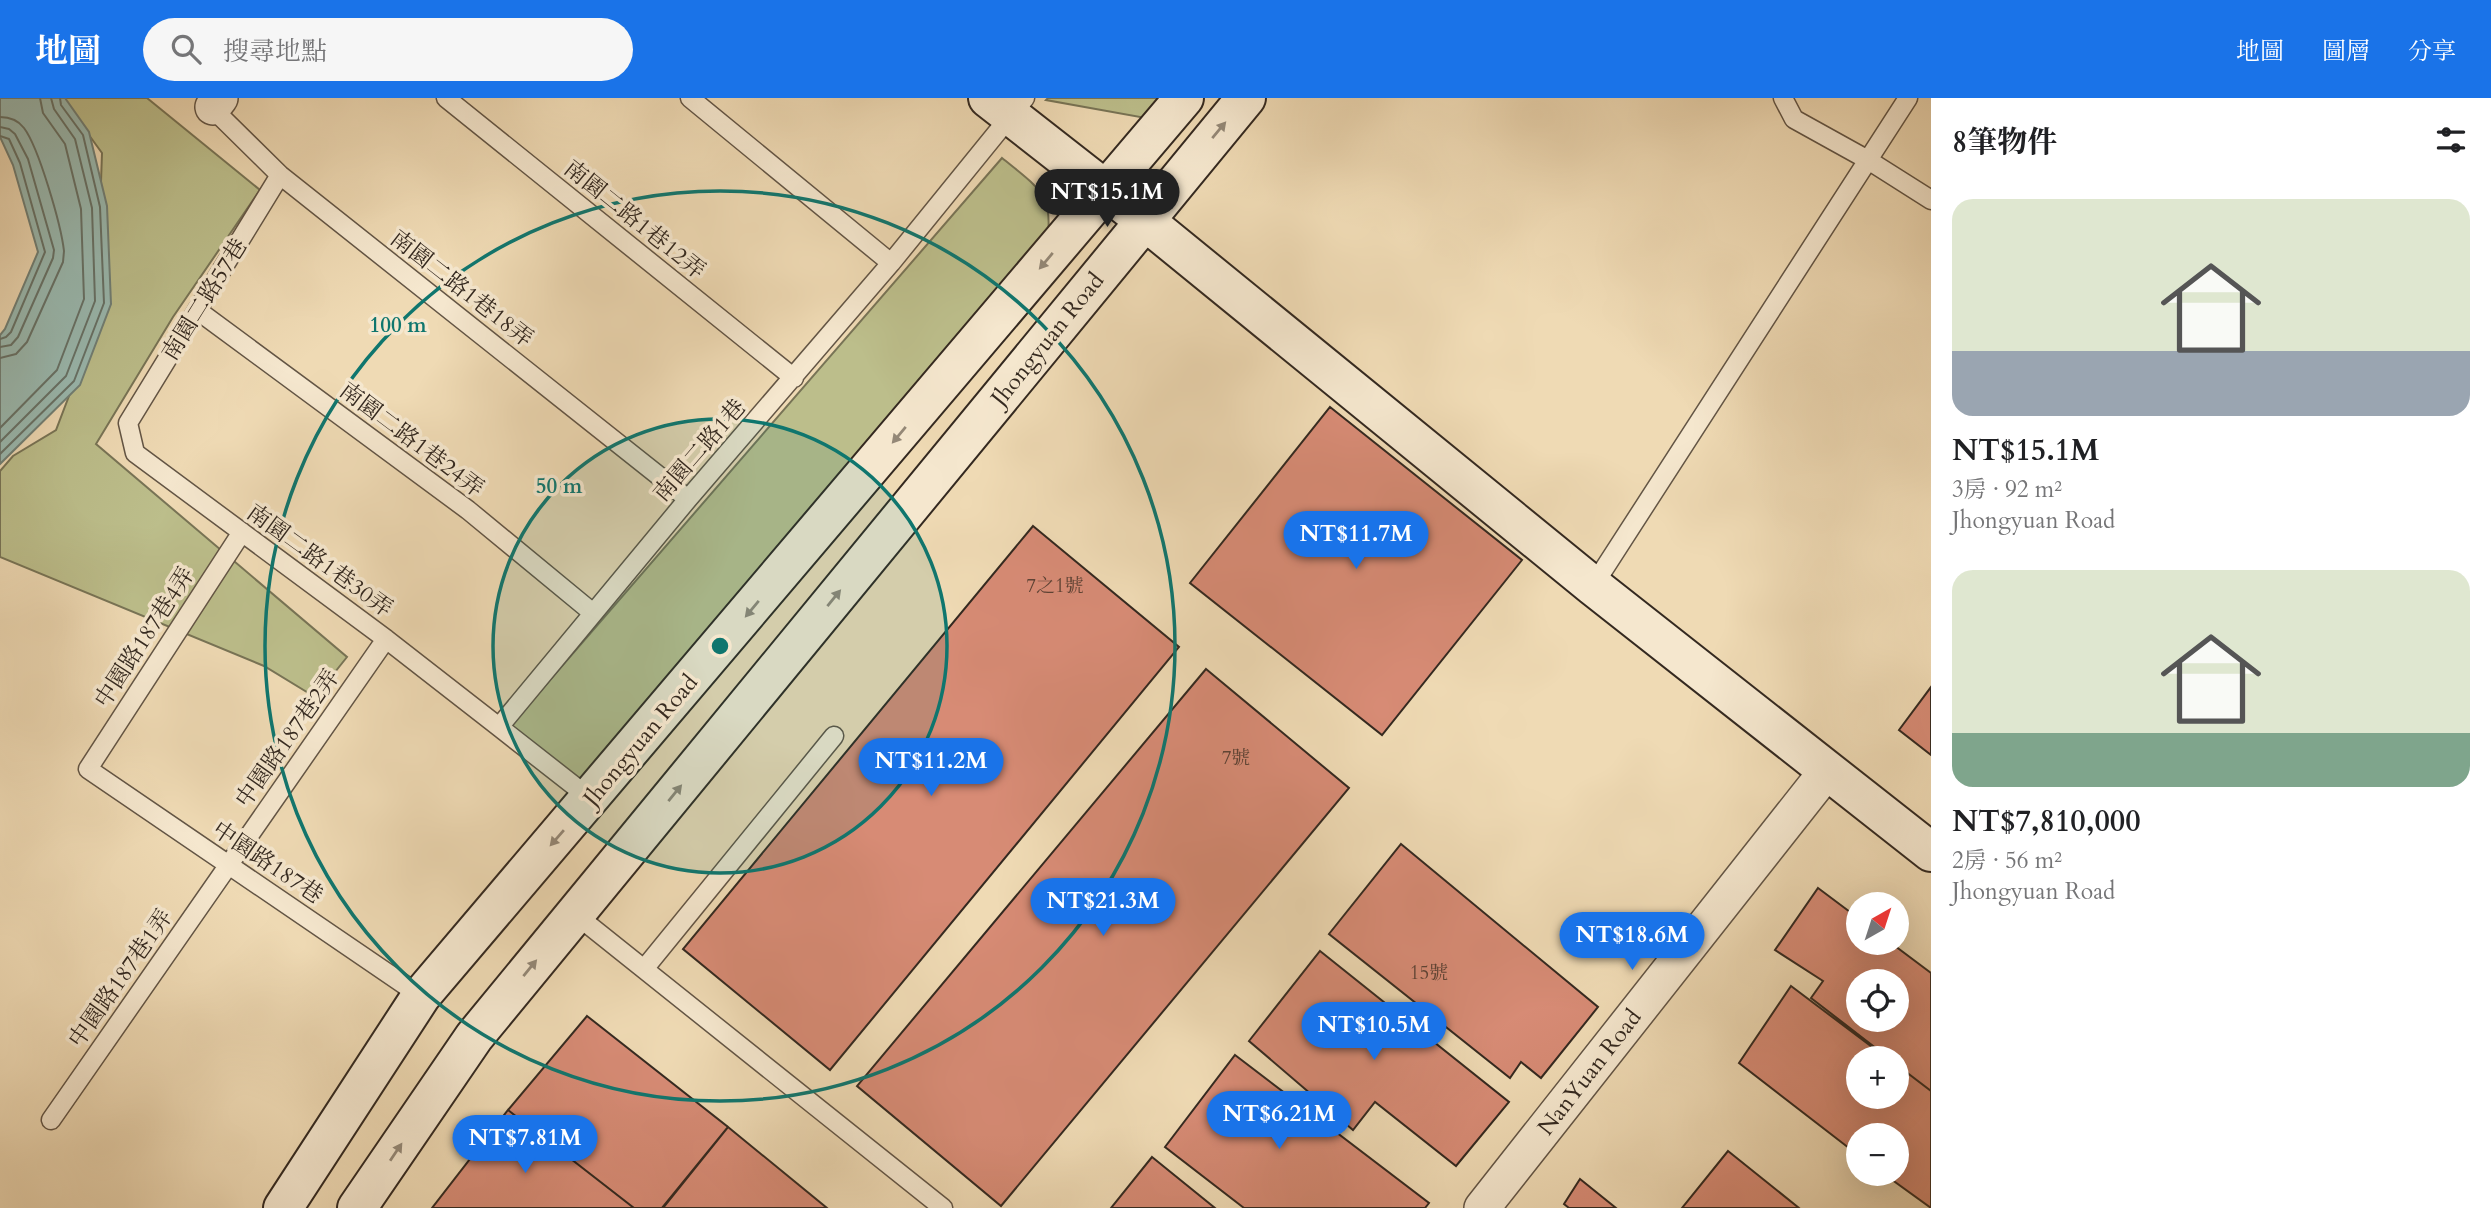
<!DOCTYPE html>
<html lang="zh-TW">
<head>
<meta charset="utf-8">
<style>
  :root { --surface:#fff; --page:#f6f6f6; --text:#202124; --muted:#757577; --accent:#1a73e8 }
  body { margin:0; font-family:Cardo,"Noto Serif TC",serif; background:var(--page); color:var(--text); height:100vh; display:flex; flex-direction:column; font-size:26px; white-space:nowrap }
  * { box-sizing:border-box; margin:0 }
  p { font-size:23px; color:var(--muted) }
  .icon { flex:none; width:38px; height:38px; fill:none; stroke:currentColor; stroke-width:2; stroke-linecap:round; stroke-linejoin:round }
  .map { position:relative; flex:1; overflow:hidden }
  .panel { display:flex; flex-direction:column; background:var(--surface); width:560px }
  .panel>* { flex:none }
  .needle { width:46px; rotate:39deg }
  .buttons { position:absolute; left:1846px; top:794px; display:grid; gap:14px }
  .buttons a { display:grid; place-items:center; width:63px; height:63px; border-radius:50%; background:var(--surface); box-shadow:0 7px 28px #0002; font-size:35px }
  .price { position:absolute; translate:-50% -60px; padding:0 16px; border-radius:24px; background:var(--accent); color:#fff; font-size:23px; line-height:46px; filter:drop-shadow(0 2px 4px #0008) }
  .price::after { content:''; position:absolute; left:50%; top:42px; width:21px; height:16px; margin-left:-10px; background:inherit; clip-path:polygon(0 0,100% 0,50% 100%) }
  .price.on { background:#222; color:#fff }
  ul { padding:0; list-style:none }
  li { display:grid; align-content:center; gap:14px; height:371px; padding:0 21px }
  li span { display:grid; place-items:center; height:217px; border-radius:21px; color:#555 }
  li>.icon { margin-inline-start:auto }
  span .icon { width:126px; height:126px; fill:#fffc; stroke-width:1 }
  li b { font-size:30px }
  h2 { display:flex; justify-content:space-between; align-items:center; height:84px; padding:0 21px; font-size:30px }
  header { display:flex; align-items:center; gap:42px; box-sizing:border-box; height:98px; padding:0 35px; background:var(--accent); color:#fff }
  header strong { font-size:33px }
  nav { display:flex; gap:38px; margin-inline-start:auto; font-size:24px }
  .search { width:490px; height:63px; background:var(--page); display:flex; align-items:center; gap:18px; box-sizing:border-box; padding:0 24px; border-radius:38px; color:var(--muted); font-size:26px }
  main { display:flex; flex:1; min-height:0 }
  .map>svg:first-child { display:block }
</style>
</head>
<body>
<header>
<strong>地圖</strong>
<div class="search"><svg class="icon" aria-label="search" viewBox="0 0 24 24"><circle cx="10" cy="10" r="6"/><path d="M15 15l6 6"/></svg>搜尋地點</div>
<nav><a>地圖</a><a>圖層</a><a>分享</a></nav>
</header>
<main>
<div class="map">
<svg width="1931" height="1110" viewBox="0 0 1931 1110">
  <rect width="100%" height="100%" fill="#efdab4"/>
  <filter id="stains"><feTurbulence type="fractalNoise" baseFrequency=".00286" numOctaves="4"/><feColorMatrix values="0 0 0 0 .2 0 0 0 0 .09 0 0 0 0 .02 0 0 0 .5 -.17"/></filter>
  <radialGradient id="worn" r=".72"><stop offset=".6" stop-color="#630" stop-opacity="0"/><stop offset="1" stop-color="#630" stop-opacity=".3"/></radialGradient>
  <path fill="#bcbe8b" stroke="#787456" stroke-width="2" d="M62,0H147L260,92L173,219L96,346L347,559L315,599L264,568L0,459V373L13,358L56,332L96,227L102,55Z
    M1048,0H1169L1151,21L1046,2Z
    M1002,60C1039,90 1056,98 1046,149L588,690L510,628Z"/>
  <path fill="#9abab1" stroke="#718077" stroke-width="2" d="M0,0H65L89,34L107,108L111,206L80,287L0,366V237L5,231L38,154L13,67L0,39Z"/>
  <g fill="none" stroke-linecap="round" stroke-linejoin="round">
    <path stroke="#677268" stroke-width="2" d="M0,19C10,19 18,22 24,30C39,50 61,127 64,153L63,164L27,244L16,256L0,260
      M0,29L9,31L15,36L28,61L54,152L53,160L18,239L11,247L0,249
      M0,38L9,41L20,65L45,154L11,234L6,239L0,241
      M0,330L57,272L84,201L81,111L65,46L43,15L40,0
      M0,344L66,278L95,203L92,110L75,41L54,11L51,0
      M0,356L74,283L104,205L100,109L83,37L61,7L60,0"/>
  </g>
  <path fill="#d78b75" stroke="#342920" stroke-width="2" fill-rule="evenodd" d="M1330,309L1522,462L1382,637L1190,485Z
    M1033,428L1179,549L830,972L683,851Z
    M1206,571L1349,690L1001,1108L857,988Z
    M1931,589V657L1899,632Z
    M1401,746L1598,909L1541,980L1521,964L1510,980L1329,836Z
    M1818,790L1858,820V845H1891L1931,875V993L1897,967V961H1890L1811,900L1823,883L1775,852ZM1858,884H1897V922H1858Z
    M1320,853L1509,1004L1456,1068L1375,1004L1353,1032L1249,943Z
    M1791,888L1888,961H1858V999H1897V967L1931,993V1110L1884,1076H1897V1038H1858V1057L1739,965Z
    M587,918L728,1029L662,1110H634L508,1012Z
    M1235,957L1429,1105L1425,1110H1244L1165,1049Z
    M508,1012L634,1110H432Z
    M728,1029L827,1110H663Z
    M1728,1053L1799,1110H1682Z
    M1152,1059L1215,1110H1111Z
    M1580,1081L1616,1110H1569L1564,1106Z"/>
  <g fill="none" stroke-linecap="round" stroke-linejoin="round">
    <g stroke="#635545" stroke-width="21">
      <path id="lane" d="M446,0L794,280
        M690,0L891,165
        M1783,0L1794,21L1868,62L1931,102
        M208,6L280,77L688,401
        M280,77L128,325L135,355L386,541L499,629
        M197,212L468,412L593,515
        M242,434L88,671L421,898
        M1593,488L1908,0
        M591,701L499,629L688,401L891,165L1025,0
        M575,816L943,1110
        M644,871L834,638
        M51,1022L386,541"/>
    </g>
    <g stroke="#635545" stroke-width="38">
      <path id="street" d="M213,9L220,0
        M1482,1110L1827,673"/>
    </g>
    <g stroke="#342920" stroke-width="42">
      <path id="secondary" d="M988,0L1144,122L1593,488L1931,754
        M283,1110L421,898L1184,0
        M357,1110L474,939L1246,0"/>
    </g>
    <use href="#lane" stroke="#f5e7ce" stroke-width="18"/>
    <use href="#street" stroke="#f5e7ce" stroke-width="35"/>
    <use href="#secondary" stroke="#f5e7ce" stroke-width="38"/>
  </g>
  <defs><path id="oneway-solid" d="M-6-.8H1V-3.2L6.5 0L1 3.2V.8H-6Z" transform="scale(1.75)"/></defs>
  <g fill="#948877">
    <use href="#oneway-solid" transform="translate(1219 32) rotate(-50)"/>
    <use href="#oneway-solid" transform="translate(1046 163) rotate(130)"/>
    <use href="#oneway-solid" transform="translate(899 337) rotate(130)"/>
    <use href="#oneway-solid" transform="translate(834 500) rotate(-51)"/>
    <use href="#oneway-solid" transform="translate(752 511) rotate(130)"/>
    <use href="#oneway-solid" transform="translate(675 695) rotate(-51)"/>
    <use href="#oneway-solid" transform="translate(557 740) rotate(131)"/>
    <use href="#oneway-solid" transform="translate(530 870) rotate(-51)"/>
    <use href="#oneway-solid" transform="translate(396 1054) rotate(-56)"/>
  </g>
  <circle cx="720" cy="548" r="227" fill="#0f766e" fill-opacity=".12"/>
  <g fill="none" stroke="#0f766e" stroke-width="3.5">
    <circle cx="720" cy="548" r="227"/>
    <circle cx="720" cy="548" r="455"/>
  </g>
  <g text-anchor="middle" stroke-width="7" stroke-linejoin="round" paint-order="stroke">
    <g font-size="19" fill="#5d4235">
      <text x="1055" y="494">7之1號</text>
      <text x="1236" y="666">7號</text>
      <text x="1429" y="881">15號</text>
    </g>
    <g font-size="23" fill="#342920" stroke="#f5e7ce">
      <text transform="translate(635 121) rotate(39)" y="8">南園二路1巷12弄</text>
      <text transform="translate(462 190) rotate(38)" y="8">南園二路1巷18弄</text>
      <text transform="translate(204 201) rotate(-58)" y="8">南園二路57巷</text>
      <text transform="translate(1047 241) rotate(-51)" y="8">Jhongyuan Road</text>
      <text transform="translate(412 341) rotate(37)" y="8">南園二路1巷24弄</text>
      <text transform="translate(699 352) rotate(-49)" y="8">南園二路1巷</text>
      <text transform="translate(320 462) rotate(36)" y="8">南園二路1巷30弄</text>
      <text transform="translate(144 539) rotate(-57)" y="8">中園路187巷4弄</text>
      <text transform="translate(287 640) rotate(-55)" y="8">中園路187巷2弄</text>
      <text transform="translate(640 642) rotate(-50)" y="8">Jhongyuan Road</text>
      <text transform="translate(268 764) rotate(34)" y="8">中園路187巷</text>
      <text transform="translate(120 880) rotate(-55)" y="8">中園路187巷1弄</text>
      <text transform="translate(1589 974) rotate(-52)" y="8">NanYuan Road</text>
    </g>
  </g>
  <circle cx="720" cy="548" r="10" fill="#0f766e" stroke="#f5e7ce" stroke-width="3.5"/>
  <g font-size="21" text-anchor="middle" font-weight="bold" fill="#0f766e" stroke="#f5e7ce" stroke-width="7" stroke-linejoin="round" paint-order="stroke">
    <text x="398" y="234">100 m</text>
    <text x="559" y="395">50 m</text>
  </g>
  <rect width="100%" height="100%" filter="url(#stains)"/>
  <rect width="100%" height="100%" fill="url(#worn)"/>
</svg>
<div class="buttons">
<a><svg class="needle" viewBox="-14 -14 28 28"><path d="M0-13l5 13h-10z" fill="#e53935"/><path d="M0 13l5-13h-10z" fill="#757577"/></svg></a>
<a><svg class="icon" aria-label="locate" viewBox="0 0 24 24"><circle cx="12" cy="12" r="6"/><path d="M12 2v4M12 18v4M2 12h4M18 12h4"/></svg></a>
<a>+</a>
<a>−</a>
</div>
<b class="price on" style="left:1107px;top:131px">NT$15.1M</b>
<b class="price" style="left:1356px;top:473px">NT$11.7M</b>
<b class="price" style="left:931px;top:700px">NT$11.2M</b>
<b class="price" style="left:1103px;top:840px">NT$21.3M</b>
<b class="price" style="left:1632px;top:874px">NT$18.6M</b>
<b class="price" style="left:1374px;top:964px">NT$10.5M</b>
<b class="price" style="left:1279px;top:1053px">NT$6.21M</b>
<b class="price" style="left:525px;top:1077px">NT$7.81M</b>
</div>
<section class="panel">
<h2>8筆物件<svg class="icon" aria-label="filters" viewBox="0 0 24 24"><path d="M4 7h16M4 17h16"/><circle cx="9" cy="7" r="2"/><circle cx="15" cy="17" r="2"/></svg></h2>
<ul>
<li><span style="background:linear-gradient(#dfe7d0 70%,#9aa5b1 0)"><svg class="icon" aria-label="home" viewBox="0 0 24 24"><path d="M3 11l9-7 9 7M6 9v11h12V9"/></svg></span><div><b>NT$15.1M</b><p>3房 · 92 m²</p><p>Jhongyuan Road</p></div></li>
<li><span style="background:linear-gradient(#dfe7d0 75%,#7fa58c 0)"><svg class="icon" aria-label="home" viewBox="0 0 24 24"><path d="M3 11l9-7 9 7M6 9v11h12V9"/></svg></span><div><b>NT$7,810,000</b><p>2房 · 56 m²</p><p>Jhongyuan Road</p></div></li>
</ul>
</section>
</main>
</body>
</html>
